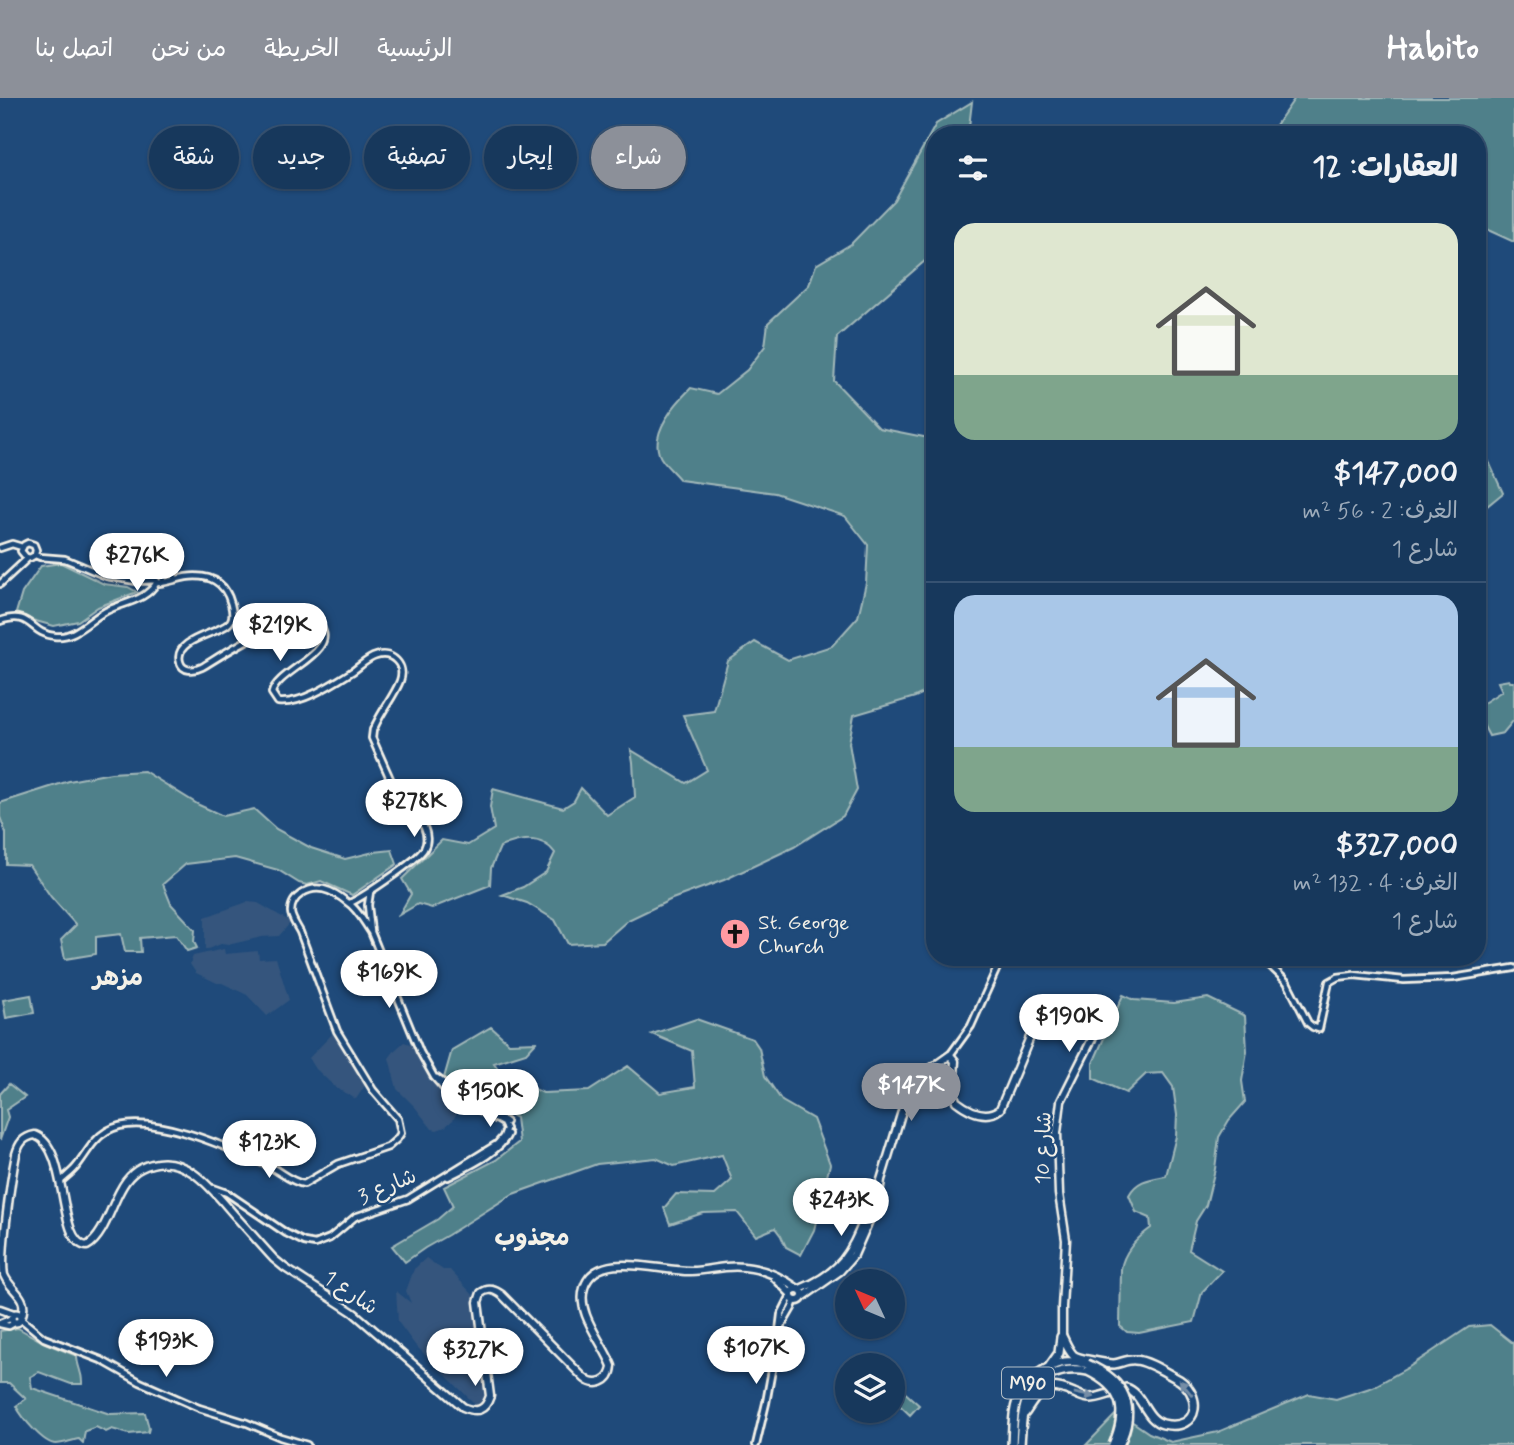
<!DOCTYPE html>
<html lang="ar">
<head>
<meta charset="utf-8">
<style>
  :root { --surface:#17385c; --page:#244365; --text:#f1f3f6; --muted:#9eacbb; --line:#365272; --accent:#8c9099 }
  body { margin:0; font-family:Mynerve,"Playpen Sans Arabic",sans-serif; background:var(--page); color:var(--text); direction:rtl; height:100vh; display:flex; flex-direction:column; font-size:26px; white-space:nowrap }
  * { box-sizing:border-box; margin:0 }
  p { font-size:23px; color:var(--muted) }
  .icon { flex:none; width:38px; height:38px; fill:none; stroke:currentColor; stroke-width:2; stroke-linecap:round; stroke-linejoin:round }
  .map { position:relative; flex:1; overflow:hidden; direction:ltr }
  .sheet { position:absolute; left:926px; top:28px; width:560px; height:840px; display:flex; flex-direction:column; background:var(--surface); border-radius:28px; box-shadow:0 2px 5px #0004,0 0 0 2px var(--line); direction:rtl }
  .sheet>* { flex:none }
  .hud { position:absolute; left:21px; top:28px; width:665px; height:63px; direction:rtl; display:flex; gap:14px }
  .needle { width:46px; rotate:314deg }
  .tools { position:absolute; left:835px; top:1171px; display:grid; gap:14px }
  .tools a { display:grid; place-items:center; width:70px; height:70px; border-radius:50%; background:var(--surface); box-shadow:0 2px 5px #0004,0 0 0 2px var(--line); font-size:35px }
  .price { position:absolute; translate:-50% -60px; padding:0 16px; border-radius:24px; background:#fff; color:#222; font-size:23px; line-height:46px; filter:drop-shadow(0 2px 4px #0008) }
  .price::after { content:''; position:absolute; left:50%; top:42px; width:21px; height:16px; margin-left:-10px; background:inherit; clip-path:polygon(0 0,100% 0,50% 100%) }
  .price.current { background:var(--accent); color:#fff }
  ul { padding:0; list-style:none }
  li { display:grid; align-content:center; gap:14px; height:371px; padding:0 28px }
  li+li { border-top:2px solid var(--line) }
  li span { display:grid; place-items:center; height:217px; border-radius:21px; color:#555 }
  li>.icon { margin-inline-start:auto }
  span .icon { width:126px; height:126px; fill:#fffc; stroke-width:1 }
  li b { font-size:30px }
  h2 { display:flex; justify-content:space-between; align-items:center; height:84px; padding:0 28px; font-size:30px }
  .chip { padding:0 24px; border-radius:32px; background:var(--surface); box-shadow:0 2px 5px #0004,0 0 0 2px var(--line); font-size:24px; line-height:63px }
  .chip.current { background:var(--accent); color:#fff }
  header { display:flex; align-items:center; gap:42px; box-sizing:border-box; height:98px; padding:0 35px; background:var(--accent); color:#fff }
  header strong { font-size:33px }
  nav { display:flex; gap:38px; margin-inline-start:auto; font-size:24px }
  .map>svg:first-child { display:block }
</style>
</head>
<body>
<header>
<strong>Habito</strong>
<nav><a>الرئيسية</a><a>الخريطة</a><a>من نحن</a><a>اتصل بنا</a></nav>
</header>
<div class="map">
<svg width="1514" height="1347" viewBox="0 0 1514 1347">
  <rect width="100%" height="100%" fill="#1f4a7a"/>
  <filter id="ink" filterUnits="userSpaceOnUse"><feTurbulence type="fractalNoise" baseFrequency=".0143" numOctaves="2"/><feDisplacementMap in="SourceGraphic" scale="14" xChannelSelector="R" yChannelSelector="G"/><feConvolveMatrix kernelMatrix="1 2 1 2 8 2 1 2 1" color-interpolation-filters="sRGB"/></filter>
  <g filter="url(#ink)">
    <path fill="#34557d" d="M247,804L258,805L291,824L279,838L262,839L228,847L221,846L205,852V819Z
      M224,851L225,856L258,853L259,861L276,860L289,902L267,918L247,897L222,885H217L196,875L190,866L193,858Z
      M335,933L368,983L356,1001L336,990L316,971L309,960Z
      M404,944L416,948L427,973L440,993L461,1008L453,1022L445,1029L437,1032L432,1031L415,1009L397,991L389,960L395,952Z
      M426,1160L443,1172H450L474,1198L485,1287L483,1303L477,1308L415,1247L398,1224L396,1193L411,1205L406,1193L414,1171Z"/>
    <path fill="#4f808a" stroke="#a2b8b9" stroke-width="2" d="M1295,0H1514V144L1477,127V37H1269Z
      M972,4L968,37H934V155L837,239L834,283L879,330L934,341V590L915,599L854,617L849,645L857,692L843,718L794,749L724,782L672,801L628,822L603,844L568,846L555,822L527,805L502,797L523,789L546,774L555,755C541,736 519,741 500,749L491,770L490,787L432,810L418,806L399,817L411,796L402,781L442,742L468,747L494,731L490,709L493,691L563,710L574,703L581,690L607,717L635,699L633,664L631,652L686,685L707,672L683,617L714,613L728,563L755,544L788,562L832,548L858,519L866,485L868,447L845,418L775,395L680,382C674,374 662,365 659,356C651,333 676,305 691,290L717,296L747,272L765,248L768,225L809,187L816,167L851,146L894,102L936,26Z
      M1477,358L1489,364L1503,395L1481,413L1477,414Z
      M61,465L104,486L128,489L137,494L98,509L78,523L54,528L32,522L16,515L22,495L41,468Z
      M1509,582L1510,584H1514V622L1503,635L1489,638L1477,615V606H1482L1502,593L1498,584Z
      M144,673L199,707L223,718L254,711L276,731L311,750L345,761L374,754L392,752L397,766L352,797L321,783L307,787L299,785L278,772L235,760L186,766L163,786L171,806L195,832L194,844L197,850L187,853L176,837L140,840L141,854H125L121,836L96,839V856L65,861L61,842L76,827L51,799L29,767L6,766V735L0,719V705L69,683L111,675Z
      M31,897L34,915L6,920L3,902Z
      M1123,897L1134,902L1174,905L1208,900L1245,918L1247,953L1242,983L1245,1004L1229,1022L1219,1039L1215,1071L1206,1107L1196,1123L1189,1152L1222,1173L1202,1194L1194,1224L1139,1235L1127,1234L1120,1228L1121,1171C1124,1153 1137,1140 1151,1130L1150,1120L1136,1114L1129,1097C1137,1082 1150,1081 1166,1078L1176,1038L1177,1017L1173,989L1163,975L1146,976L1126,995L1093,980V965Z
      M696,921L753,941L759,950L765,978L782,1003L813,1021L830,1066L814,1132L801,1157L786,1149L781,1138L775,1130L756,1138L737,1114L703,1115L670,1126L664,1110L676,1096L715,1097L732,1082L722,1057L674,1068L656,1060L597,1066L513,1096L448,1137L425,1150L405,1164L392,1148L438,1121L453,1108L444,1089L496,1062L519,1044L516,1020L444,980L452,952L491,929L509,945L536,944L526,955L494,965L502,976L543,995L589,993L628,968L660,995L695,989L692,953L652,936Z
      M9,986L25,999L6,1012L8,1019L0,1042V996Z
      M1490,1227L1514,1246V1347H1086L1118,1314L1149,1335L1171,1344L1218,1334L1309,1296L1336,1301L1373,1289L1409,1269L1469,1229Z
      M18,1230L45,1245L77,1258C77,1269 83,1275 82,1286H71L39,1274L30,1279L32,1290L110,1316L145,1315L149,1330L148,1334L129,1336L112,1331L106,1334L96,1329L85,1333L83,1345L79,1341C72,1342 63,1346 56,1346C43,1346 22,1319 16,1308L26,1301L9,1285H0V1233Z
      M901,1291L919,1307L910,1317L893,1301Z"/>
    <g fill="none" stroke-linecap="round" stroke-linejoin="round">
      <g stroke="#f4f1e8" stroke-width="10">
        <path id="minor" d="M0,450L12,446L22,449
          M35,457L36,452L34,447L28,445L24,447L21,453L26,459L30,460L35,457L40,459L65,461L106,478L136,483L155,482
          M176,473L174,477L176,481
          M124,480C133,476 146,474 156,477
          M162,484L164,480L163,477L157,476L155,481L159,485C168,484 176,481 186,479C209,476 225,483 231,506C233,514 234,521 228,526C217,536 173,541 180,564C183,574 194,573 202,569C221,558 300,504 319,527C341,554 277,572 272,595L278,604C301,607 334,585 353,573C360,568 368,560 376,558C392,553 406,567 400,583C394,598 383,611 376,626L373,632L372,640L392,685L424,729C427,736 428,744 424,751C417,763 364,798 350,805
          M0,486L28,460
          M0,523C32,512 29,535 54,538C75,541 90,521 106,513C124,504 146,503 157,484
          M1261,859L1287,884L1308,925L1313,929L1319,931L1329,884L1338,879L1354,877L1404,882L1453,880L1514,870
          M950,957L971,928L1002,859
          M437,980L454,993L488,1011L506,1024
          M448,1079C465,1070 501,1054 508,1036
          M60,1084C65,1079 71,1075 76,1069C86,1057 92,1042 107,1033C145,1010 234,1052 271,1069C282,1075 291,1084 304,1086L338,1066L388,1049L397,1041L401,1035L398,1021L373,992L337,933L300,834C297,828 291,820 291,814C291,798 309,788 323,791C331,793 341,799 347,804C357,810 364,824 371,834
          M213,1090L227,1095L286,1135L304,1144L315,1146L330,1140L355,1119L408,1101L497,1046L503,1039L506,1031L503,1025L447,994L434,979L420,954L371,834L368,807L370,794
          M21,1221L44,1240L101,1262L140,1284L199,1310L247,1325L280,1339L307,1347
          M0,1225L12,1220
          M0,1226L9,1228L16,1224
          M781,1229L792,1210L795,1202
          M756,1347L766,1305L779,1233L781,1217L791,1197"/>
      </g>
      <g stroke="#f4f1e8" stroke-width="11">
        <path id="major" d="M775,1180L791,1196
          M791 1197a6 6 0 1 1 12 0a6 6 0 1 1-12 0Z
          M800,1191C851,1171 853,1144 874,1099L877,1095
          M803,1199L840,1173L854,1157L878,1102L881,1082L906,1000L922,977L950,957L955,963L953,992L956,1003C969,1013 986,1022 1000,1011L1033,932C1039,925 1045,918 1054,913C1081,901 1104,909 1092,941L1061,1003L1057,1035L1059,1096L1066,1142L1062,1209V1238
          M0,1211L14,1216
          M11.5 1220a4.5 4.5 0 1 1 9 0a4.5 4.5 0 1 1-9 0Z
          M21,1220C30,1198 11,1194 4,1177C0,1156 11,1081 16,1056C19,1046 23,1039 35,1037C70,1050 56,1145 87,1148C103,1139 111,1109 120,1093C127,1079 136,1070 152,1066C189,1056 216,1097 238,1121C250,1134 262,1148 274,1161L285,1170L354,1215L463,1309C477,1315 485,1313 490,1298L478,1204L481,1195C489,1189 495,1192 502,1197L584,1280C595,1290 611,1284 612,1268C603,1244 576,1216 584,1190C596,1150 661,1174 691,1173C709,1173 726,1166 744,1169C764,1171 782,1179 798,1191"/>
      </g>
      <g stroke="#f4f1e8" stroke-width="12">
        <path id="highway" d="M1062,1238C1065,1244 1068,1252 1073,1257C1077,1261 1107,1266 1114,1266C1121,1265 1128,1261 1135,1262C1148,1263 1163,1273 1174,1279C1204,1293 1201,1335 1163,1326C1145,1322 1143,1295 1126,1290
          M1049,1269L1059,1255L1061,1239
          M1025,1315C1041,1291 1044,1282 1074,1295C1079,1297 1084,1300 1090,1300C1097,1300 1105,1297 1112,1295
          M1012,1347C1013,1333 1012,1317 1017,1303C1026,1279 1056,1258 1083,1265
          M1020,1347C1021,1334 1021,1320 1025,1307C1033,1279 1061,1268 1088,1273"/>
      </g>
      <use href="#minor" stroke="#1f4a7a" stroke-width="4.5"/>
      <use href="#major" stroke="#1f4a7a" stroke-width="6"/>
      <use href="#highway" stroke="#1f4a7a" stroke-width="7"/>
      <g stroke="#f4f1e8" stroke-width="12" stroke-linecap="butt">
        <path id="highway-bridge" d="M1087,1266C1125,1282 1138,1309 1119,1347
          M1088,1273C1123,1290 1128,1312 1113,1347"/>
      </g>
      <use href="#highway-bridge" stroke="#1f4a7a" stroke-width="7"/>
    </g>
    <defs><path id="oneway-solid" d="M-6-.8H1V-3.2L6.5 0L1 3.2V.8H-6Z" transform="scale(1.75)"/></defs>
    <g fill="#748da6">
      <use href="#oneway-solid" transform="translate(1186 1290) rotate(-130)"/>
      <use href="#oneway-solid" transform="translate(1084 1297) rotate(12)"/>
    </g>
  </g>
  <defs>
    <g id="church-disc" transform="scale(1.575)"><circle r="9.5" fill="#ff9aa2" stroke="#1f4a7a"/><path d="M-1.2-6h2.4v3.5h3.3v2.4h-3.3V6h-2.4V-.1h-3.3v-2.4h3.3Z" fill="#111"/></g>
  </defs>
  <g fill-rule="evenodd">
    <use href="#church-disc" x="735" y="836"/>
  </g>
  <g text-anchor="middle" stroke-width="5" stroke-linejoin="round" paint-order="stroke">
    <rect fill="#1f4a7a" stroke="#b4bfc7" stroke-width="2" x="1002" y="1269.5" width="52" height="31" rx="5"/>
    <g font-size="19" font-weight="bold" fill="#f4f1e8">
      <text x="1028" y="1292">M90</text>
    </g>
    <g font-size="21" fill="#f4f1e8" stroke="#1f4a7a" text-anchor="start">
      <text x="758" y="831">St. George<tspan x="758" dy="24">Church</tspan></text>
    </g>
    <g font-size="21" fill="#f4f1e8" stroke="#1f4a7a">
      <text transform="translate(1043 1050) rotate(-89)" y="7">شارع 10</text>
      <text transform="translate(387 1088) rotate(-23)" y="7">شارع 3</text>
      <text transform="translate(351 1194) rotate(35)" y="7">شارع 1</text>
    </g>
    <g font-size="24" font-weight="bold" fill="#f4f1e8" stroke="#1f4a7a">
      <text x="118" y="887">مزهر</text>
      <text x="532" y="1147">مجذوب</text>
    </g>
  </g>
</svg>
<div class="tools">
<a><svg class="needle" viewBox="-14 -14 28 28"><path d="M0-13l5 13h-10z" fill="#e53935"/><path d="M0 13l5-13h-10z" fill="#9eacbb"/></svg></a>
<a><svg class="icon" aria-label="layers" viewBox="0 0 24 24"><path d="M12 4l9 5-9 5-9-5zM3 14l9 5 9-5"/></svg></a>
</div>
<b class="price" style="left:137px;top:495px">$276K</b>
<b class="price" style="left:280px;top:565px">$219K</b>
<b class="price" style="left:414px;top:741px">$278K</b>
<b class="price" style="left:389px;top:912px">$169K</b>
<b class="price" style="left:1069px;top:956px">$190K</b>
<b class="price current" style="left:911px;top:1025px">$147K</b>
<b class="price" style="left:490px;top:1031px">$150K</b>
<b class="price" style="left:269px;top:1082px">$123K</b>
<b class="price" style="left:841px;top:1140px">$243K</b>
<b class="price" style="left:166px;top:1281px">$193K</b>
<b class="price" style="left:756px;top:1288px">$107K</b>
<b class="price" style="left:475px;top:1290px">$327K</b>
<div class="hud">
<a class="chip current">شراء</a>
<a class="chip">إيجار</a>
<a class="chip">تصفية</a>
<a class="chip">جديد</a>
<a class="chip">شقة</a>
</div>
<section class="sheet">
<h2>العقارات: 12<svg class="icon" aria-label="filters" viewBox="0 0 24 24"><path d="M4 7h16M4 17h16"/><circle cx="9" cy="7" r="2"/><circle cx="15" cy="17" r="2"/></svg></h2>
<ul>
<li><span style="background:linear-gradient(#dfe7d0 70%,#7fa58c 0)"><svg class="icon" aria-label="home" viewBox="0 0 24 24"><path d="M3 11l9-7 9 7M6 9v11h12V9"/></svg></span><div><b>$147,000</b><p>الغرف: 2 · 56 m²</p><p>شارع 1</p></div></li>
<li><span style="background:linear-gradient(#a9c7e8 70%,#7fa58c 0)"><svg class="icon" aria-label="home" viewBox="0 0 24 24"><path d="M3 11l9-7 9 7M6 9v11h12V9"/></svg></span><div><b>$327,000</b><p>الغرف: 4 · 132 m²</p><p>شارع 1</p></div></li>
</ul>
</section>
</div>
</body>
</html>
